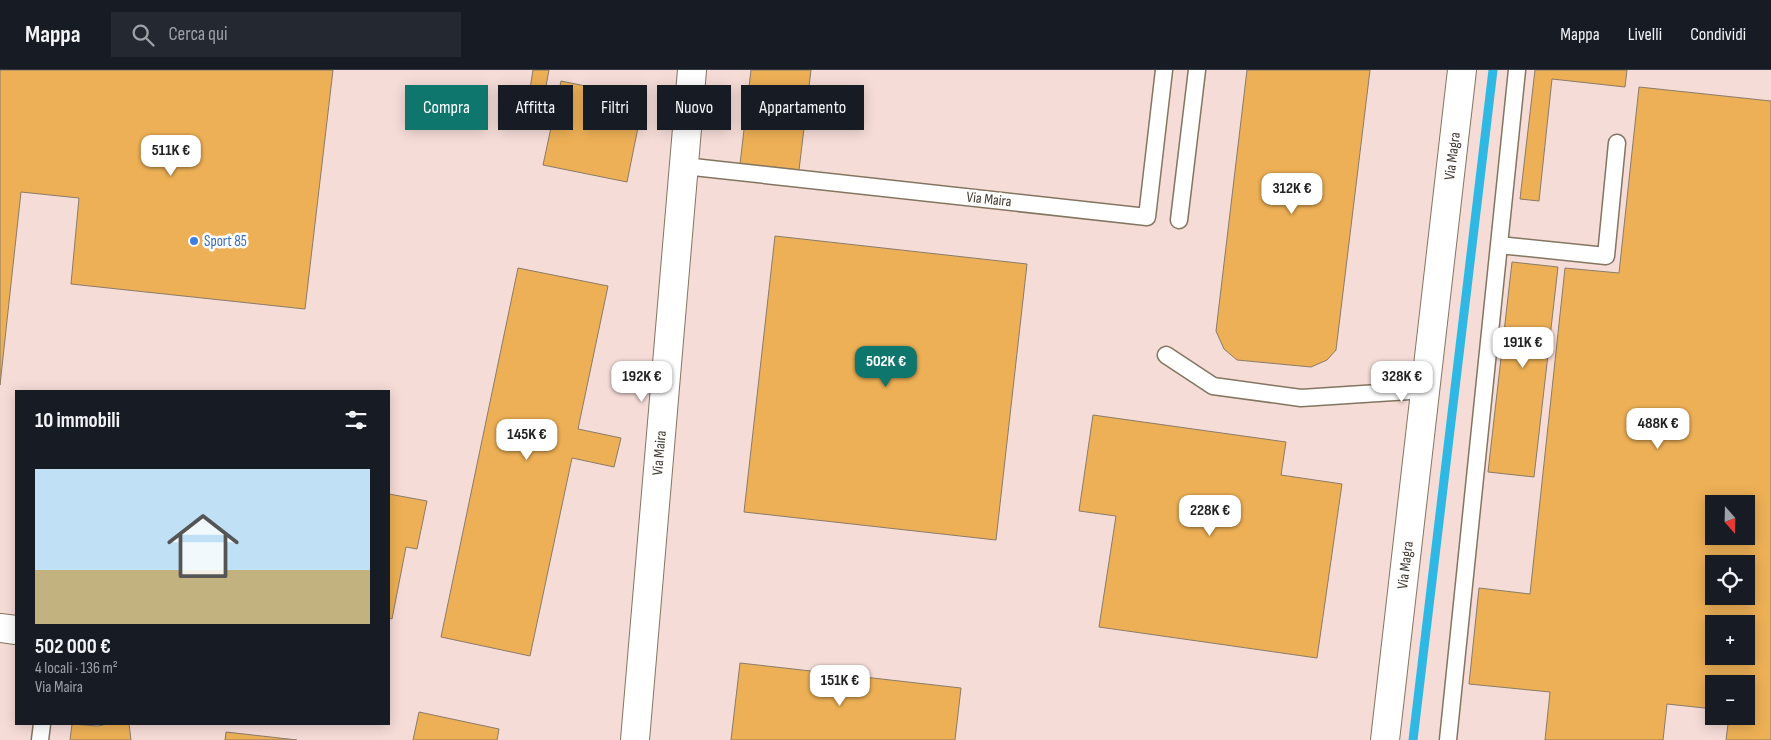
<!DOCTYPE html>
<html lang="it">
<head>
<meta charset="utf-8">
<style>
  :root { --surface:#171b24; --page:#242831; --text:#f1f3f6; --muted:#9ea1a6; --line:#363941; --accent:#0f766e }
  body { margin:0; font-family:"Sofia Sans Condensed",sans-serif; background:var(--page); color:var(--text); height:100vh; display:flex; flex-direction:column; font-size:19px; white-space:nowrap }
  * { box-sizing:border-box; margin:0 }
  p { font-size:16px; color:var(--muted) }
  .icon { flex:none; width:28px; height:28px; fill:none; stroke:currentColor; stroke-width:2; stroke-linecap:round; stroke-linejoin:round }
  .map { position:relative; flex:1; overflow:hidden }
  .sheet { position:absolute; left:15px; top:320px; width:375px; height:335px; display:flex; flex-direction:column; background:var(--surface); border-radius:0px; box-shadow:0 2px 12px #0003 }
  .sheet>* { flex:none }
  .guide { position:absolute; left:405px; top:15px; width:475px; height:45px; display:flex; gap:10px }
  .needle { width:32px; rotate:160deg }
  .fabs { position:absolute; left:1705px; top:425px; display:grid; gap:10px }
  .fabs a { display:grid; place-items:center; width:50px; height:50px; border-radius:0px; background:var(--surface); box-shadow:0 2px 12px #0003; font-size:25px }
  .price { position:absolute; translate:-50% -42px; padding:0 11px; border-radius:10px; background:#fff; color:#222; font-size:16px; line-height:32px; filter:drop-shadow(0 1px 2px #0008) }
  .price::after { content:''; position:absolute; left:50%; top:30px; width:15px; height:11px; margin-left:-8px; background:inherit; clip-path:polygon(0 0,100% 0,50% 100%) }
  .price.on { background:var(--accent); color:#fff }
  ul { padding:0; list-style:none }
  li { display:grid; align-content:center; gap:10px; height:265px; padding:0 20px }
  li span { display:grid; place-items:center; height:155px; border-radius:0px; color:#555 }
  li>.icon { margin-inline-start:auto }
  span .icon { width:90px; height:90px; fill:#fffc; stroke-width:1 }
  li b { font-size:21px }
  h2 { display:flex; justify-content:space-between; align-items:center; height:60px; padding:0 20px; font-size:21px }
  .chip { padding:0 18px; border-radius:0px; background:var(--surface); box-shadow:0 2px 12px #0003; font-size:18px; line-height:45px }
  .chip.on { background:var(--accent); color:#fff }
  header { display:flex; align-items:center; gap:30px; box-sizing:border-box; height:70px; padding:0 25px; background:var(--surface); border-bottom:1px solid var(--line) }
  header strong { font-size:24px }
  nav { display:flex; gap:28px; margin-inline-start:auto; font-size:18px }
  .search { width:350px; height:45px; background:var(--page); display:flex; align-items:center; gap:12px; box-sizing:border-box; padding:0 18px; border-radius:0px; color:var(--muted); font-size:19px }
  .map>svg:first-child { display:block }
</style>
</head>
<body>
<header>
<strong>Mappa</strong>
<div class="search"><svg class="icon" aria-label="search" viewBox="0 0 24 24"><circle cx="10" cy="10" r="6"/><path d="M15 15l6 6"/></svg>Cerca qui</div>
<nav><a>Mappa</a><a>Livelli</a><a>Condividi</a></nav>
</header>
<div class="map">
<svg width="1771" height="670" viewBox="0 0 1771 670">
  <rect width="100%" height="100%" fill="#fbead4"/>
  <path fill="#f6dcd7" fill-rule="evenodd" d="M0,0H1771V670H0ZM16,321H389V654H16ZM1714,434H1746V466H1714ZM1714,494H1746V526H1714ZM1714,554H1746V586H1714ZM1714,614H1746V646H1714Z"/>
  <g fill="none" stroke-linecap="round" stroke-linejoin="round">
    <path stroke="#30b8e5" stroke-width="9" d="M1413,670L1493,0"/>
  </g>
  <path fill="#edb056" stroke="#8a7b68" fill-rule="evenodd" d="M0,0H333L305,239L71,214L79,128L21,122L0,315Z
    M533,0H549L544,27L529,25Z
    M751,0H811L799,100L740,94Z
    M1247,0H1370L1336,280L1327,290L1311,297L1237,290L1224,279L1216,261Z
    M1535,0H1627L1625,17L1552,9L1539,131L1520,129Z
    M561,11L644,28L627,112L543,95Z
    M1639,17L1771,31V670H1726L1729,646H1746V614H1714V639L1667,634L1663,670H1545L1550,622L1469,614L1479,518L1530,524L1565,198L1619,203ZM1714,434H1746V466H1714ZM1714,494H1746V526H1714ZM1714,554H1746V586H1714Z
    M775,166L1027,194L996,470L744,442Z
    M1512,192L1558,197L1534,407L1488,402Z
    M518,198L608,216L578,359L621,368L614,397L572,388L530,586L441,567Z
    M1093,345L1286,372L1281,405L1342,414L1317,588L1099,557L1116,446L1079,441Z
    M389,424L427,431L417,479L406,477L392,549L389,548Z
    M740,593L961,618L955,670H731Z
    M419,642L499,659L497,670H413Z
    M72,654L98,656L108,654H129L131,670H70Z
    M226,662L297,670H225Z"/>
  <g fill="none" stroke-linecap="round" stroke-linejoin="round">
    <g stroke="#837561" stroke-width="19">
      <path id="lane" d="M684,96L1147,147L1164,0
        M1179,150L1197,0
        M1499,175L1606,186L1617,73
        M1166,285L1213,316L1301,328L1425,320
        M40,670L42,654
        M1448,670L1517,0"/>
    </g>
    <g stroke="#837561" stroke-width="30">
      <path id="street" d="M0,558L16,560
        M635,670L692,0
        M1385,670L1462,0"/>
    </g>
    <use href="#lane" stroke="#fff" stroke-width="16"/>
    <use href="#street" stroke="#fff" stroke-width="28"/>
  </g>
  <circle fill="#3f7fe0" stroke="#fff" stroke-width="2" cx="194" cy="171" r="5"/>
  <g text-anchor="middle" stroke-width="5" stroke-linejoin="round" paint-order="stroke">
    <g font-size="15" fill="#413a32" stroke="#fff">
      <text transform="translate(1452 86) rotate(-83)" y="5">Via Magra</text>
      <text transform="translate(989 129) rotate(6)" y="5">Via Maira</text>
      <text transform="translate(659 383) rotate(-85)" y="5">Via Maira</text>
      <text transform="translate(1405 495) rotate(-83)" y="5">Via Magra</text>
    </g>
    <g font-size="15" fill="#366cbe" stroke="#fff" text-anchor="start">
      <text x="204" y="176">Sport 85</text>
    </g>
  </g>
</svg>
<div class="fabs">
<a><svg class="needle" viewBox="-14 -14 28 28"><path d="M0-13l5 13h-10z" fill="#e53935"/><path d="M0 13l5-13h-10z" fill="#9ea1a6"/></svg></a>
<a><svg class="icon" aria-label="locate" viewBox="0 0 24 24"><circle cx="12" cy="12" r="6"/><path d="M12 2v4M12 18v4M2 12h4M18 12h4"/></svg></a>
<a>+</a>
<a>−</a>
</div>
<b class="price" style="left:171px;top:107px">511K €</b>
<b class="price" style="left:1292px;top:145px">312K €</b>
<b class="price" style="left:1523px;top:299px">191K €</b>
<b class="price on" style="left:886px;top:318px">502K €</b>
<b class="price" style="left:642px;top:333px">192K €</b>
<b class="price" style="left:1402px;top:333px">328K €</b>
<b class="price" style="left:1658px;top:380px">488K €</b>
<b class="price" style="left:527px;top:391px">145K €</b>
<b class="price" style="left:1210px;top:467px">228K €</b>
<b class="price" style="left:840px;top:637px">151K €</b>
<div class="guide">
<a class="chip on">Compra</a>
<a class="chip">Affitta</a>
<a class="chip">Filtri</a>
<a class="chip">Nuovo</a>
<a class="chip">Appartamento</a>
</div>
<section class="sheet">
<h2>10 immobili<svg class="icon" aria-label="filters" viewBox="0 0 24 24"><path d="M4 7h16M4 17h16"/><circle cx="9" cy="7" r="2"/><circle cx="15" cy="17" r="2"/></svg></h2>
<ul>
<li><span style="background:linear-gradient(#bfe0f5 65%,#c2b280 0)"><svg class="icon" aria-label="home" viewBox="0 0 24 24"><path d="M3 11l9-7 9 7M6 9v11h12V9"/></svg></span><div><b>502 000 €</b><p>4 locali · 136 m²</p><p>Via Maira</p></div></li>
</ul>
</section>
</div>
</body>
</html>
